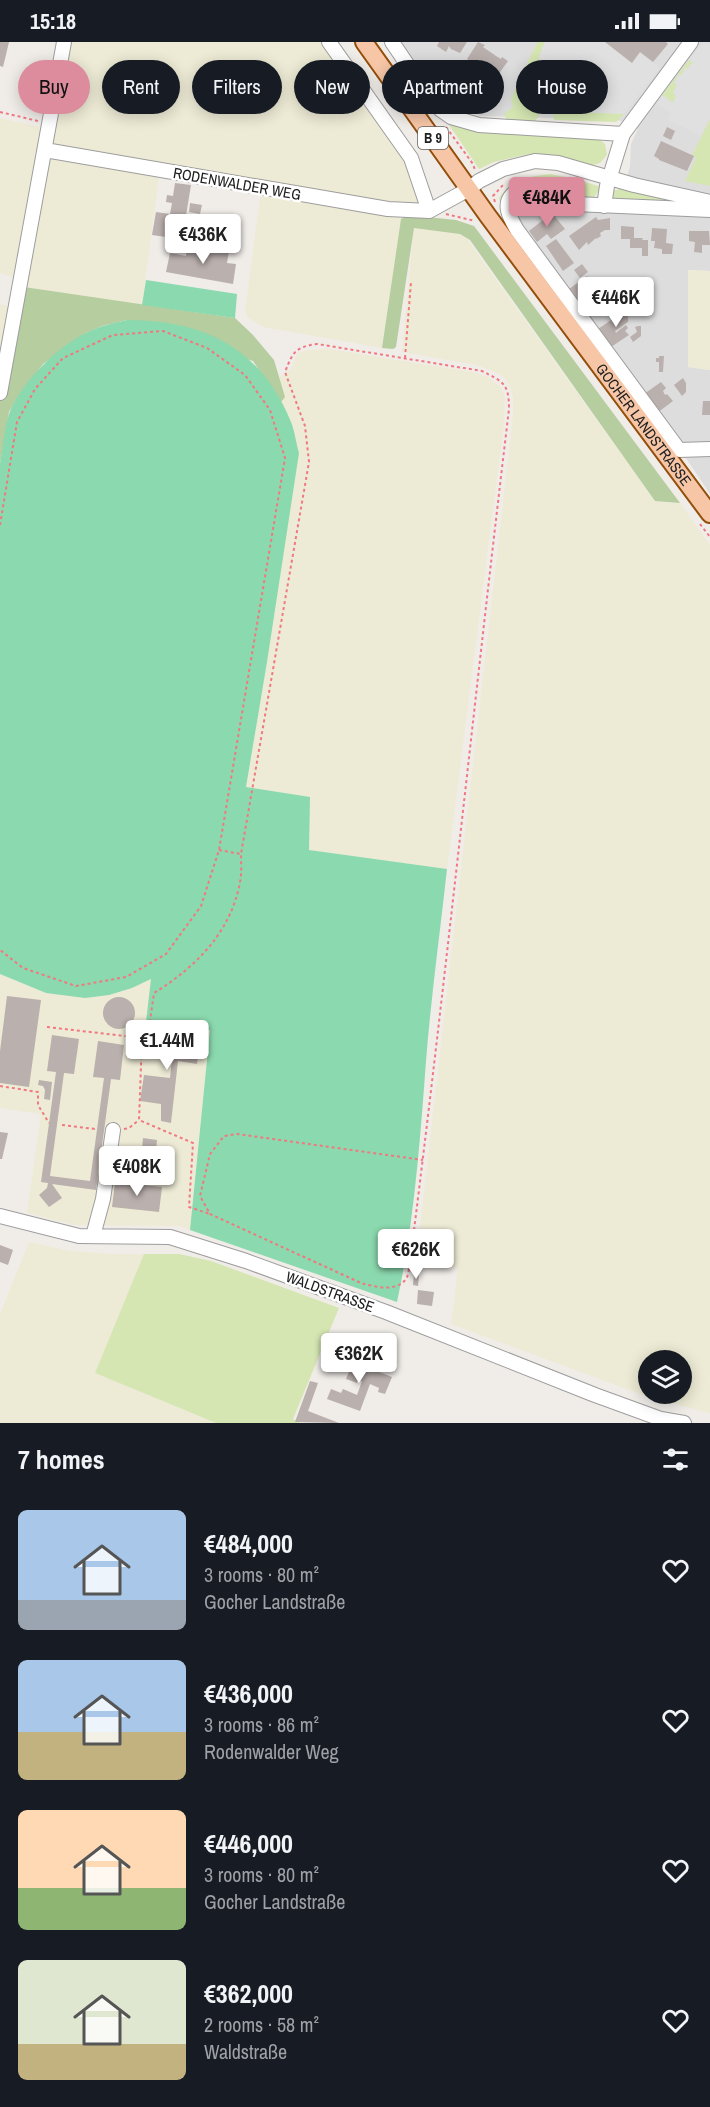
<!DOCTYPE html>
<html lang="en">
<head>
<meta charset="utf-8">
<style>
  :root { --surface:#171b24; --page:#20242c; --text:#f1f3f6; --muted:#9ea1a6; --accent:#dc8c9c }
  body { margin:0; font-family:"Archivo Narrow",sans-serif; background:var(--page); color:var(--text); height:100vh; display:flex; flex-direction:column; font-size:22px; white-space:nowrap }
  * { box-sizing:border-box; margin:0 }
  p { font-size:20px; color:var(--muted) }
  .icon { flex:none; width:33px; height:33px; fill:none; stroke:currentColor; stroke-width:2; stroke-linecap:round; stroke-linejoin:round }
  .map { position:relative; height:1381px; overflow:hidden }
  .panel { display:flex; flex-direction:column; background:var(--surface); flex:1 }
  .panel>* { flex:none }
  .guide { position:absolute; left:18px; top:18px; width:675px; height:54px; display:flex; gap:12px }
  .tools { position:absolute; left:638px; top:1308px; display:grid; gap:12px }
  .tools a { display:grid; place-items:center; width:54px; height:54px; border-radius:50%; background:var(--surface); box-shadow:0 3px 15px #0003; font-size:30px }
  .price { position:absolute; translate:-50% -51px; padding:0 14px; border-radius:6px; background:#fff; color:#222; font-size:20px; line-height:39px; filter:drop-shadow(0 2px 3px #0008) }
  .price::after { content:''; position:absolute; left:50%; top:36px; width:18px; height:14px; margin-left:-9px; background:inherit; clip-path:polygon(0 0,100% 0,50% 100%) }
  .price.active { background:var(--accent); color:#111 }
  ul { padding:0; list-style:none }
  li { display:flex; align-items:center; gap:18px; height:150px; padding:0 18px }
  li span { display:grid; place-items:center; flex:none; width:168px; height:120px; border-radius:9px; color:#555 }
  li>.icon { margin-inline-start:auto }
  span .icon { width:72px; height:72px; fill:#fffc; stroke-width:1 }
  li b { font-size:26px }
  h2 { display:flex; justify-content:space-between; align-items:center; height:72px; padding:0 18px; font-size:26px }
  .chip { padding:0 21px; border-radius:27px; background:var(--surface); box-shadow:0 3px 15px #0003; font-size:21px; line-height:54px }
  .chip.active { background:var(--accent); color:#111 }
  .status { display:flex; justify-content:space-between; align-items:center; height:42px; padding:0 30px; background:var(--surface); direction:ltr }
  .status svg { height:16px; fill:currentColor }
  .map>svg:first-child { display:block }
</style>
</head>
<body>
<div class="status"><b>15:18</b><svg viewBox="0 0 49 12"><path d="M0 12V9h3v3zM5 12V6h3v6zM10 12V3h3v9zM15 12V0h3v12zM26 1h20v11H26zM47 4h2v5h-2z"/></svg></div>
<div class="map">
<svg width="710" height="1381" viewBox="0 0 710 1381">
  <rect width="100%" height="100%" fill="#f0ece8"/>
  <path fill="#deddde" d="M401,0H710V229L688,228V325L710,328V452L662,380L514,176L513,160L522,149L532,147L575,168L617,171L630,124L631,102L638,87L618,78L481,74L458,66L437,50L425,36Z"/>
  <path fill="#edebd5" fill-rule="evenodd" d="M68,0H326L404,109L420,160L413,165L56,105L52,101Z
    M0,76L40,85L42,88L16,236L0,231Z
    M48,117L159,134L142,263L24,245Z
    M269,153L402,173L382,306L264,285L248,276L245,269L260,157L263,154Z
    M414,186L460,191L467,197L655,459L680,461L710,503V1371L648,1355L451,1282L458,1226L416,1220L513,373V355L509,343L504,335L490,328L476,323L402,310ZM648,1318H681V1352H648Z
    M688,228L710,229V328L688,325Z
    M0,262L10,265L0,316Z
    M328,307L473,330L488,335L501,345L505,355L504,382L447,827L309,808L246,745L267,620L270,341L291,327L297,312L307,308Z
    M0,932L46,951L85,956L109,953L132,946L151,937L210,987L190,1188L179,1184L74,1183L27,1171L41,1072L0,1066Z
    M29,1200L70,1209L112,1212H144L95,1331L216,1381H0V1272Z"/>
  <path fill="#d5e6b2" d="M537,0H545L540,12L531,68H540L539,74L534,80H507L504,72L513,65L511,57Z
    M689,18L693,20L674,41L677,43L676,53L673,61L662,53Z
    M552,69L615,71L626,70L616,80L554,78Z
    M443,74L596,95L605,102L607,113L600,121L589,124L550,114L529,112L494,120L479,127Z
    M710,77V144L685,139L696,116L692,113Z
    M550,132L576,137L601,145L593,157L581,160L542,140L503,165L501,164L499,156C511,138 530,134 550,132Z
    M620,143L690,162L612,157L610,156V148H618Z
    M144,1212H179L211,1219L339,1266L293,1377L300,1381H216L95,1331Z"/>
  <path fill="#b5cd9f" d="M408,173L456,178L474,184L680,461L655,459L470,198L460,192L414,186L396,305L393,307L382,306L401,177Z
    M24,245L235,276L253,293L274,318L285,355L281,360L253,319L127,278L102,284L86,291L43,322L16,358L9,370L0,422V351Z"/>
  <path fill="#8bd9ae" d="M146,238L237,252L235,276L142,263Z
    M127,278C204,278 261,306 291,380C295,390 296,401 299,411L267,620L246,745L310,755L309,808L447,827C440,891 431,955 426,1019C420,1100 414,1181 397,1260L190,1188L210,988L146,980L151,937L132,946L109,953L85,956L46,951L0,932V422C3,405 4,383 11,367C24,338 58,304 88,290C100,284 114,281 127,278Z"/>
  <path fill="#e0e0e0" d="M545,0H605L631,21L640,10L660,26L624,72L531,68L534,25L538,22L540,12Z
    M703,0L710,2V77L701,94L668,78L671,71L657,62L662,53L673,61L676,54L673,51L677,43L674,41L679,32L681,34L685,26L688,27L693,20L689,18Z"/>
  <path fill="#bab0ad" d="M0,0H9L3,25L0,24Z
    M439,0H467L460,11L451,7L449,4L446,10L437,4Z
    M478,0L485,3L483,5L496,14L501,17L502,15L508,19L498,33L495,30L492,35L485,30L488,26L476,18L474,22L467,17Z
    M605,0H666L668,2L653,20L640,10L632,21Z
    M667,85L675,89L671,98L663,94Z
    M661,99L694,114L687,129L659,118V117L654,114Z
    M175,141L191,143L183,192L167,189L166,195L152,193L156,170L170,172L172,161L166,160L167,153L173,154Z
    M190,161L202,163L200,172L189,170Z
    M552,171L565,187L551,197L547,192L537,200L529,189Z
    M596,175L598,178L610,176V188H605L600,191L601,194L596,197V196L588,203L587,200L579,208L569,194Z
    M621,184L634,185V196H643L642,198H648V214H642V206H630V197H621Z
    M652,186L667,187L666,201L673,202L672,212H662V207L654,206L655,199H651Z
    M689,189H709L710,203H702V211L694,210L695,200L689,199Z
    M556,197L574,221L563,229L546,204Z
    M200,204L229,209L227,221L236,222L233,242L166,230L170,211L186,214L187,206L199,208Z
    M582,222L588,230L580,236L574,228Z
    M587,234L591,241L593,239L610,262L602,268L593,257L582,265L569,247Z
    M626,254H629L628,280L615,289L616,291L626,283L628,286L625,289L629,293L611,305L598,287L627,267Z
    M638,284H641V294L633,300L630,295L637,290L635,285Z
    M659,314H664L663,330H659V320H656V316H659Z
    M683,336L686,341V350L682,354L674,343Z
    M661,340L666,346L663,349L665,353L667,352L673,359L657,371L644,352Z
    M703,359H710V373H702Z
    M7,954L41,958L29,1045L0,1041V1009Z
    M103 971a16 16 0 1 1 32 0a16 16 0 1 1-32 0Z
    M150,992L200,999L197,1022L178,1019L171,1081L161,1079V1062L140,1059L144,1033L170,1036L172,1018L147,1015Z
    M52,993L79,997L74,1032L64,1031L50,1134L90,1139L104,1036L93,1035L98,999L124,1003L120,1038L111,1037L96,1148L52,1142L62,1156L49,1165L39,1153L47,1146L48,1141L41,1140L56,1030L47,1029Z
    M39,1038L52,1040L50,1058L44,1057L45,1048L43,1044L38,1043Z
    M0,1090L8,1091L2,1117H0Z
    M143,1096L157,1098L156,1108L167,1110L165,1126L151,1124L153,1108L142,1107Z
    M115,1140L162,1145L159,1170L112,1165Z
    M0,1203L13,1208L8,1223L0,1220Z
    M414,1232L419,1233L418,1244L413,1243Z
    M418,1248L434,1250L432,1264L417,1262Z
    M338,1314L392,1335L385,1352L378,1350L379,1346L370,1342L360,1369L327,1357L331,1347L341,1351L343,1347L357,1353L362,1339L358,1338L357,1341L346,1337L350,1327L335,1322Z
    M310,1339L318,1341L308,1369L339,1381L295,1380Z"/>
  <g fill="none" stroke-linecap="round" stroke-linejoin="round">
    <g stroke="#9d9d9d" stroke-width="16">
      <path id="minor" d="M329,0L411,116L429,169L469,147L479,139L503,127L535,119L558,121L634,143L710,160
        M392,0L432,59L441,68L451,75L479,83L623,92
        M45,108L388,167L429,169
        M604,164L607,144L623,92L691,0
        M0,351L64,0
        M710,407L679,408L517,188C511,177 502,164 512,153C536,128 554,157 575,162L710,168
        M0,1174L79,1194L170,1195L246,1219L386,1270L595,1353L661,1377L684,1381
        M93,1194L103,1157L113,1088"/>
    </g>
    <g stroke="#934e0a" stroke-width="20">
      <g id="major">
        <path id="s1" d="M364,0L488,174L710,472"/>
      </g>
    </g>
    <path stroke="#f17881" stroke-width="2" stroke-dasharray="3 3" stroke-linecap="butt" d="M0,70L38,79
      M446,85L473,122L475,128
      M495,160L493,154L503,143
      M446,172L475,179
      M405,316L411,240
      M700,482L710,495
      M0,483L17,380L35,347L63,316L113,293L163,289L207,306L245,333L270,368L285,416L219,808L201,864L166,912L126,935L76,944L23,926L0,908
      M219,808L241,812L309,420L305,384L285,330C293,310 295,305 317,302L482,329C503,340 509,341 509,367C475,651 446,936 410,1220C409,1224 409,1231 407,1235C399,1251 375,1245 361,1241L210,1172L200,1154L210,1112L224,1094L237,1092L423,1118
      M47,985L142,996L139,1078L193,1101L189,1165L210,1172
      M142,996L149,986L154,951C196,925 231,890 240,840C242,831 241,821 241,812
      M0,1044L38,1050V1063L49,1081
      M62,1083L95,1087
      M124,1087L129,1086L139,1078"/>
    <use href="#minor" stroke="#fff" stroke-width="14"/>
    <use href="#major" stroke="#f6c6a7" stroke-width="16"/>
  </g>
  <g text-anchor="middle" stroke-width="5" stroke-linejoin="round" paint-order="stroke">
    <rect fill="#fff" stroke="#636363" stroke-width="1.5" x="418" y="85" width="30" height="22" rx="4.5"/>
    <g font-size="14" font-weight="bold" fill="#202020">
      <text x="433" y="101">B 9</text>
    </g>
    <g font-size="15" fill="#202020" stroke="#fff">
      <text transform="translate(237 142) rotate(10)" y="5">RODENWALDER WEG</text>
      <text dy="5" stroke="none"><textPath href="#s1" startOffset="474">GOCHER LANDSTRASSE</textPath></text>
      <text transform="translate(330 1250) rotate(20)" y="5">WALDSTRASSE</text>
    </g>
  </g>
</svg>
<div class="tools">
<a><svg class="icon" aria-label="layers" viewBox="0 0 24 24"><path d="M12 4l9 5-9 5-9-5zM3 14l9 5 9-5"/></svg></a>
</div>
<b class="price active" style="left:547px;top:186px">€484K</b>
<b class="price" style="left:203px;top:223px">€436K</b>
<b class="price" style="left:616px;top:286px">€446K</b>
<b class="price" style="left:167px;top:1029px">€1.44M</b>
<b class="price" style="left:137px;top:1155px">€408K</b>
<b class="price" style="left:416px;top:1238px">€626K</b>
<b class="price" style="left:359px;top:1342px">€362K</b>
<div class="guide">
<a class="chip active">Buy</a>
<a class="chip">Rent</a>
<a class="chip">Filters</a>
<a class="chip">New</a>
<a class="chip">Apartment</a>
<a class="chip">House</a>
</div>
</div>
<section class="panel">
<h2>7 homes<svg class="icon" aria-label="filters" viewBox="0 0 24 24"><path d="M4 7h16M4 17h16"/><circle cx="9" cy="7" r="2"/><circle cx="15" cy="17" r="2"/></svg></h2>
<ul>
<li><span style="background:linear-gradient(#a9c7e8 75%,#9aa5b1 0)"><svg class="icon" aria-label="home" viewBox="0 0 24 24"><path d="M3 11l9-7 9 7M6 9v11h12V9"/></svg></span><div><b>€484,000</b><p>3 rooms · 80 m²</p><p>Gocher Landstraße</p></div><svg class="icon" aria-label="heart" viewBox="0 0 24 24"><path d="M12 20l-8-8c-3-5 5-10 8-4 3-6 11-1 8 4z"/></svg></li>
<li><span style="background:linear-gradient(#a9c7e8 60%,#c2b280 0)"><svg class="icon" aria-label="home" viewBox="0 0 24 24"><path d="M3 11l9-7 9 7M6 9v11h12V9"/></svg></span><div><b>€436,000</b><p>3 rooms · 86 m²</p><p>Rodenwalder Weg</p></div><svg class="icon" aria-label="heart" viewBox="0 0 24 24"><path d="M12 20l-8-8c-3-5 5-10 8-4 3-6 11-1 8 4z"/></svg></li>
<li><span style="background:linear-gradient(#ffd9b3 65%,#8fb573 0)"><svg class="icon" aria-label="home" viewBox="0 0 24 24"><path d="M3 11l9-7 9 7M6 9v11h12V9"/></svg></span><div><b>€446,000</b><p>3 rooms · 80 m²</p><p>Gocher Landstraße</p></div><svg class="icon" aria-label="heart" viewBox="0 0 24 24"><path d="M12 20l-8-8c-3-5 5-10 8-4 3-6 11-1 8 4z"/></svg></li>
<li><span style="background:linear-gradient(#dfe7d0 70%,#c2b280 0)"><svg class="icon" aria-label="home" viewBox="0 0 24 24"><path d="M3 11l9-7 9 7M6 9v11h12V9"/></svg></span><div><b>€362,000</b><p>2 rooms · 58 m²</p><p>Waldstraße</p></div><svg class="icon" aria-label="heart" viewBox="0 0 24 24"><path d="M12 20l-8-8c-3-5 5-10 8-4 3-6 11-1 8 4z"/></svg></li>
</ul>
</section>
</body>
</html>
